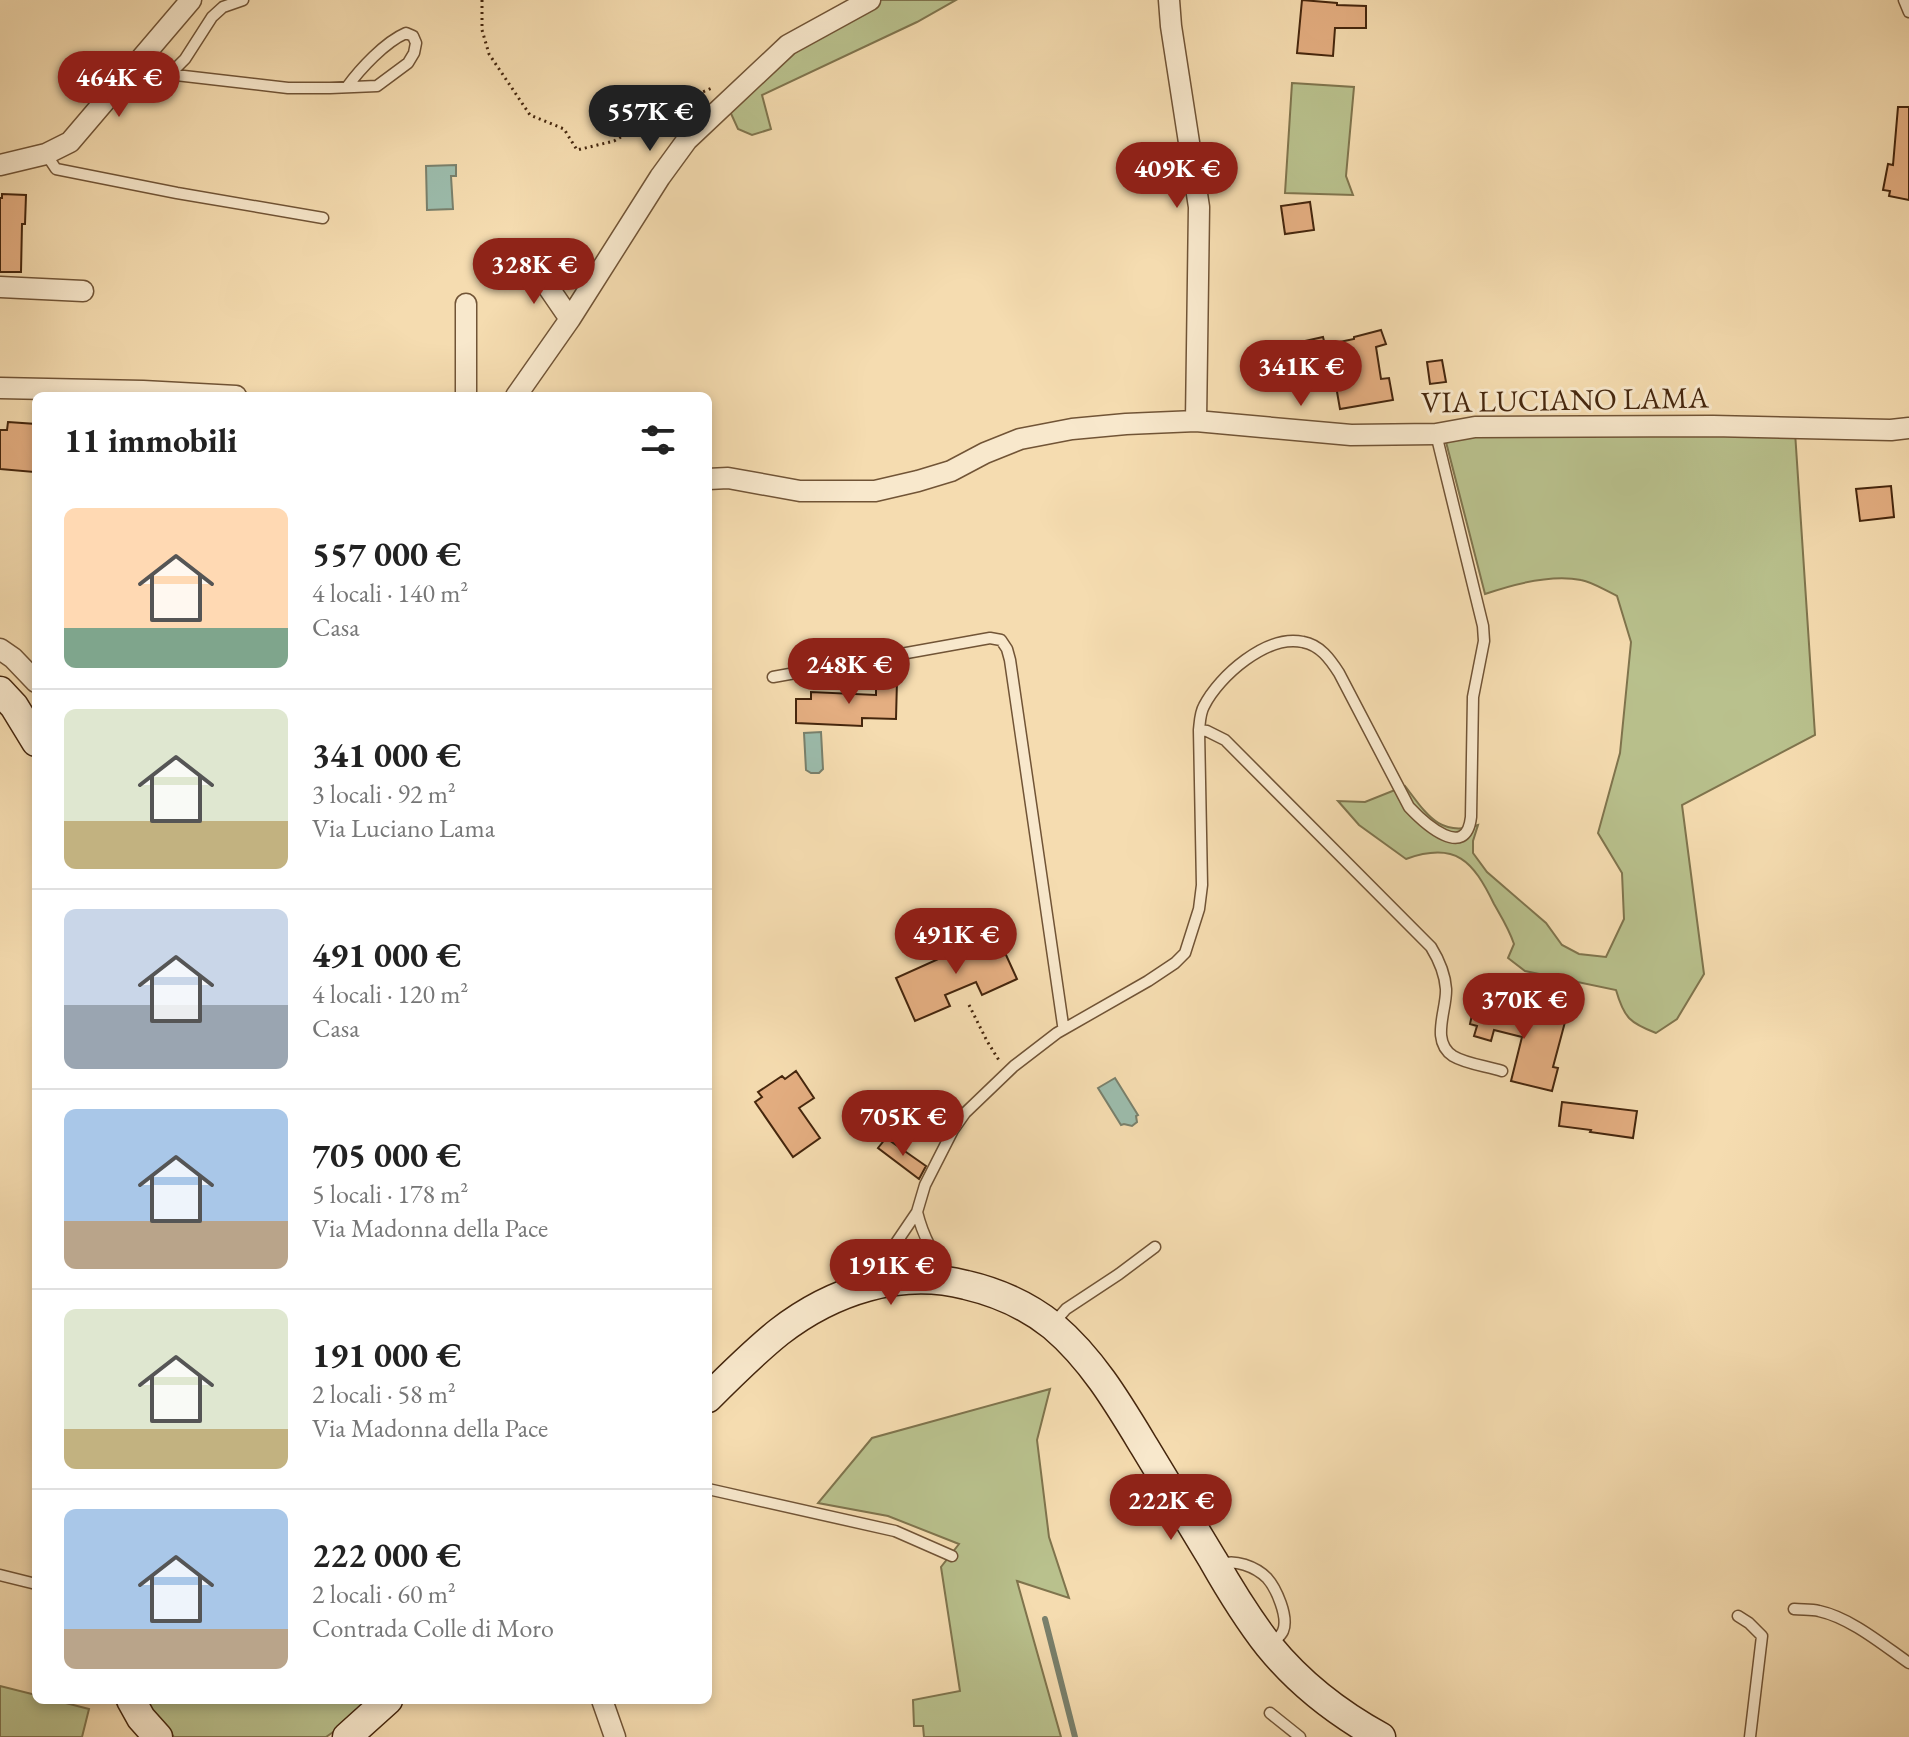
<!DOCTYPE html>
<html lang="it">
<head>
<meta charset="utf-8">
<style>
  :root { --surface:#fff; --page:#f6f6f6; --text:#222; --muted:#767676; --line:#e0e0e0; --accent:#8f2418 }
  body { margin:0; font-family:"EB Garamond",serif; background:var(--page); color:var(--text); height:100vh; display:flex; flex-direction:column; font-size:30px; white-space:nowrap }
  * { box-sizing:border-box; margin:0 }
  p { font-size:26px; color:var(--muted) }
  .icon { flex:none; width:44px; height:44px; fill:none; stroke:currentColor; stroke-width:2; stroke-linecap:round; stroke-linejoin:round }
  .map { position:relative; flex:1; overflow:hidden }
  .drawer { position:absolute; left:32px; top:392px; width:680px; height:1312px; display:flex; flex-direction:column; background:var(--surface); border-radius:12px; box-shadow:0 4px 12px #0003 }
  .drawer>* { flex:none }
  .price { position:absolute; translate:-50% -68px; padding:0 18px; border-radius:28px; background:var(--accent); color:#fff; font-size:26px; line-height:52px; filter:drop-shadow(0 2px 4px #0008) }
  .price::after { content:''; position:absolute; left:50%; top:48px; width:24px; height:18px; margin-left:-12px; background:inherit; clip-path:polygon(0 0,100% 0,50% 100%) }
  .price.current { background:#222; color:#fff }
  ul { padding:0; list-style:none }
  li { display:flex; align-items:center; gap:24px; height:200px; padding:0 32px }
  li+li { border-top:2px solid var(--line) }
  li span { display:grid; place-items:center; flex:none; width:224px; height:160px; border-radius:12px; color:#555 }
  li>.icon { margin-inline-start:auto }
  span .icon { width:96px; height:96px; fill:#fffc; stroke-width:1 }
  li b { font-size:34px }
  h2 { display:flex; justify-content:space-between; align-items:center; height:96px; padding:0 32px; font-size:34px }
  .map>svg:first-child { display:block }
</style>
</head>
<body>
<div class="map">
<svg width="1909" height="1737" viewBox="0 0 1909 1737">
  <rect width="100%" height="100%" fill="#f5dcb0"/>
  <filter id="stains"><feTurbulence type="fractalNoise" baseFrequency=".0025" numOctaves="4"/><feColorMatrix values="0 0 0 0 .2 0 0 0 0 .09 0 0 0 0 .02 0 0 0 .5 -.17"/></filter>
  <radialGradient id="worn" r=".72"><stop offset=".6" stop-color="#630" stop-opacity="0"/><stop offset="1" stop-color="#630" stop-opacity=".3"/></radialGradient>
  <path fill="#b9c18d" stroke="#7f744d" stroke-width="2" d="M875,0H956L917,22L762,95L771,129L752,135L738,129L728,107L792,46Z
    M1292,83L1354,87L1346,176L1353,195L1285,193Z
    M1795,432L1815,735L1682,805L1704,974L1677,1019L1656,1033C1630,1023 1624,1018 1616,990L1525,971L1508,958L1514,944C1509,929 1502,918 1494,904C1473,861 1456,841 1406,859L1359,825L1338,801L1365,802L1405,786C1426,813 1439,838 1478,825L1473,841V853L1487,872L1546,923L1562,945L1579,954L1606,957L1624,919L1622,873L1598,833L1620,753L1631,642L1617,596C1606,591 1593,582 1581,580C1551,574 1514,584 1485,594L1445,438L1473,435Z
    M1050,1389L1037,1440L1049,1537L1069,1598L1017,1581L1061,1737H924L923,1726H914L913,1700L960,1691L941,1567L959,1544L888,1516L818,1503L872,1438Z
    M0,1686L36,1695V1700H54L89,1709L82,1737H0Z
    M146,1700H369L336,1730L326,1737H174L154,1715Z"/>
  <path fill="#9cbcac" stroke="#79806c" stroke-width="2" d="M456,165V176H451L453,209L427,210L426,166Z
    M821,732L823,769L819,773H811L806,770L804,733Z
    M1115,1078L1138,1115L1136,1116L1137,1122L1132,1126L1124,1124L1121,1125L1098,1088Z"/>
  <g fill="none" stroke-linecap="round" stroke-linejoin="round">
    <path stroke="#79806c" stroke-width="6" d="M1045,1619L1075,1737"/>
  </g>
  <path fill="#e4ae81" stroke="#45260d" stroke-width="2" d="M1302,0L1337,3V5L1366,6V28H1335L1333,56L1297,53Z
    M1898,107H1909V200L1889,196L1890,191L1883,190L1888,164L1893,165Z
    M2,194L26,195L25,224H22L21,272H0V198H2Z
    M1310,202L1314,230L1285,234L1281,206Z
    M1381,330L1386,344L1376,347L1381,379L1389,378L1393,400L1340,409L1332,363L1303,370L1298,351L1307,349L1305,341L1323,337L1325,345L1354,339V337Z
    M1442,360L1446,382L1430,384L1427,362Z
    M8,422L36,424V468L34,472L0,469V430H7Z
    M1891,486L1894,517L1860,521L1856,489Z
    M876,679L897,680L896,719L862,718V726L796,723V699H811V692L876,695Z
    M996,933L1017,979L982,995L976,982L945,995L950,1006L915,1021L896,978Z
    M1475,1001L1565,1022L1553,1067L1558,1068L1552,1091L1511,1081L1522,1037L1494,1030L1491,1041L1474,1036L1477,1026L1470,1024Z
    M796,1071L814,1098L799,1108L820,1138L793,1157L755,1102L762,1097L758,1092L782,1076L785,1079Z
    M1562,1102L1637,1111L1633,1138L1590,1132L1591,1130L1559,1126Z
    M886,1138L926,1166L919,1179L878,1148Z"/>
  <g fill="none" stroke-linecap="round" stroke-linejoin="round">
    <g stroke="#715436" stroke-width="13">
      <path id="lane" d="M1904,0L1909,12
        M132,70L288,88H330L377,86L408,63L414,53L416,43L413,36L406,33C385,42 360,69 347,87
        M170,74L185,59L212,17L223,7L243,0
        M46,154L56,169L177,193L323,218
        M773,677L990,638L1001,640L1007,649L1010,660L1063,1025L1065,1028
        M1199,730L1207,731L1225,740L1431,947C1439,960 1445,974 1446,989C1447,1010 1430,1041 1453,1056C1466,1064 1487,1066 1502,1071
        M917,1212C923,1236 933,1256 949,1274
        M900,1238C898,1255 905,1266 914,1279L927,1253V1241
        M870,1278L877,1271L917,1212L925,1185L953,1130L965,1113L1014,1066L1057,1033L1148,981L1175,963L1185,953L1199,909L1202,885L1199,730C1200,721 1200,713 1204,706C1219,676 1267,634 1303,642C1320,645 1330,659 1339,673L1409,807C1425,824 1466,861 1471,817L1473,697L1484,641L1483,626L1436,434
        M1053,1324L1066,1309L1119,1274L1155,1247
        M708,1489L895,1531L952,1556
        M1220,1565C1234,1558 1256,1567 1267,1578C1276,1588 1289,1617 1283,1631C1281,1636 1274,1641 1271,1645
        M0,1575L36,1584
        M1794,1609C1802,1610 1811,1609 1819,1611C1851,1618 1883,1645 1909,1663
        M1738,1616L1749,1623L1762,1636L1750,1737
        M1270,1713L1300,1737"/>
    </g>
    <g stroke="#715436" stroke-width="23">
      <path id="street" d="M1169,0L1171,26L1199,207L1196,421
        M0,165L46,154L70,142L191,0
        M535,268L570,319
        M0,287L83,291
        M0,388L143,391L236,396
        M466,396V304
        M516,396L570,319L660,177L687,140L788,45L870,0
        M708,479L728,478L800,491H875L918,481L951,471L985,453L1020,439L1072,429L1126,424L1196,421L1351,435L1436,434L1475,427L1713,426L1891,430L1909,428
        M0,649L13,658L36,682
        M602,1700L615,1737"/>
    </g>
    <g stroke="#45260d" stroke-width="31">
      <path id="secondary" d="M0,691L14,706L36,742
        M708,1398C731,1375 754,1352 779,1332C832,1291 900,1268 966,1285C996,1292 1028,1306 1053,1326C1092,1359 1118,1403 1144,1446C1167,1484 1190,1522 1213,1560C1230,1590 1248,1619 1269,1646C1300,1684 1339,1714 1381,1737
        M131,1700L141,1718L158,1737
        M347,1737L388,1700"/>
    </g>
    <path stroke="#45260d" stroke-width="3" stroke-dasharray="2 4" stroke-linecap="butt" d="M482,0V30L489,54L530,115L564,129L577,150L614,141L691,97L712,88
      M969,1005L987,1041L1000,1062"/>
    <use href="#lane" stroke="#f8e8cc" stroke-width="10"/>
    <use href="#street" stroke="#f8e8cc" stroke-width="20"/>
    <use href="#secondary" stroke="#f8e8cc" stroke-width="28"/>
  </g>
  <g text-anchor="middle" stroke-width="6" stroke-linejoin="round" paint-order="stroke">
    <g font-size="30" fill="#45260d" stroke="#f8e8cc">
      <text transform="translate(1565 400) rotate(-1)" y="10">VIA LUCIANO LAMA</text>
    </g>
  </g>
  <rect width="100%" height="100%" filter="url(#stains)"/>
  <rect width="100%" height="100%" fill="url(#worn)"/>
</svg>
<b class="price" style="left:119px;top:119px">464K €</b>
<b class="price current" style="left:650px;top:153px">557K €</b>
<b class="price" style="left:1177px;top:210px">409K €</b>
<b class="price" style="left:534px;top:306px">328K €</b>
<b class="price" style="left:1301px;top:408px">341K €</b>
<b class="price" style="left:849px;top:706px">248K €</b>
<b class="price" style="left:956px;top:976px">491K €</b>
<b class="price" style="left:1524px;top:1041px">370K €</b>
<b class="price" style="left:903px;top:1158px">705K €</b>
<b class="price" style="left:891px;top:1307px">191K €</b>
<b class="price" style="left:1171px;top:1542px">222K €</b>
<section class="drawer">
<h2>11 immobili<svg class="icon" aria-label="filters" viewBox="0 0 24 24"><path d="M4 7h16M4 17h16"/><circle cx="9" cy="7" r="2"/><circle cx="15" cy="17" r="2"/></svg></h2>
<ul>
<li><span style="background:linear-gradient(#ffd9b3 75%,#7fa58c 0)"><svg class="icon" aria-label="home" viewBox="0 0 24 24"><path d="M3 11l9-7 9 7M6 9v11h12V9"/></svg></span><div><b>557 000 €</b><p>4 locali · 140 m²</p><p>Casa</p></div></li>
<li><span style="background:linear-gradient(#dfe7d0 70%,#c2b280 0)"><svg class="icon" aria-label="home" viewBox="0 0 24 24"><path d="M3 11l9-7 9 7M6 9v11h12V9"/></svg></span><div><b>341 000 €</b><p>3 locali · 92 m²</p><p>Via Luciano Lama</p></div></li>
<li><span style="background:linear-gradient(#c9d6e8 60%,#9aa5b1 0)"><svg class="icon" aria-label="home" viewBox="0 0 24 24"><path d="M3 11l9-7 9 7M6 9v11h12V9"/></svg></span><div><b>491 000 €</b><p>4 locali · 120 m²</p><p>Casa</p></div></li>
<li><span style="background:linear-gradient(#a9c7e8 70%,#b9a48a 0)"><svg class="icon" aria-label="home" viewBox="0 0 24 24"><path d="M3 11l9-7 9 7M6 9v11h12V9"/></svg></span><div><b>705 000 €</b><p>5 locali · 178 m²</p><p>Via Madonna della Pace</p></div></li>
<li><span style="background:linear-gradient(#dfe7d0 75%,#c2b280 0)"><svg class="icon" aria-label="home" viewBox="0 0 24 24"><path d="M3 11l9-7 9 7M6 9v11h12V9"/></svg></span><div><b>191 000 €</b><p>2 locali · 58 m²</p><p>Via Madonna della Pace</p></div></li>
<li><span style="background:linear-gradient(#a9c7e8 75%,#b9a48a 0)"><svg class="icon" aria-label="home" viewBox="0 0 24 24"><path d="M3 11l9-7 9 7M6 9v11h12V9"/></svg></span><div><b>222 000 €</b><p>2 locali · 60 m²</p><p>Contrada Colle di Moro</p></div></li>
</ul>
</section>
</div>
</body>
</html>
